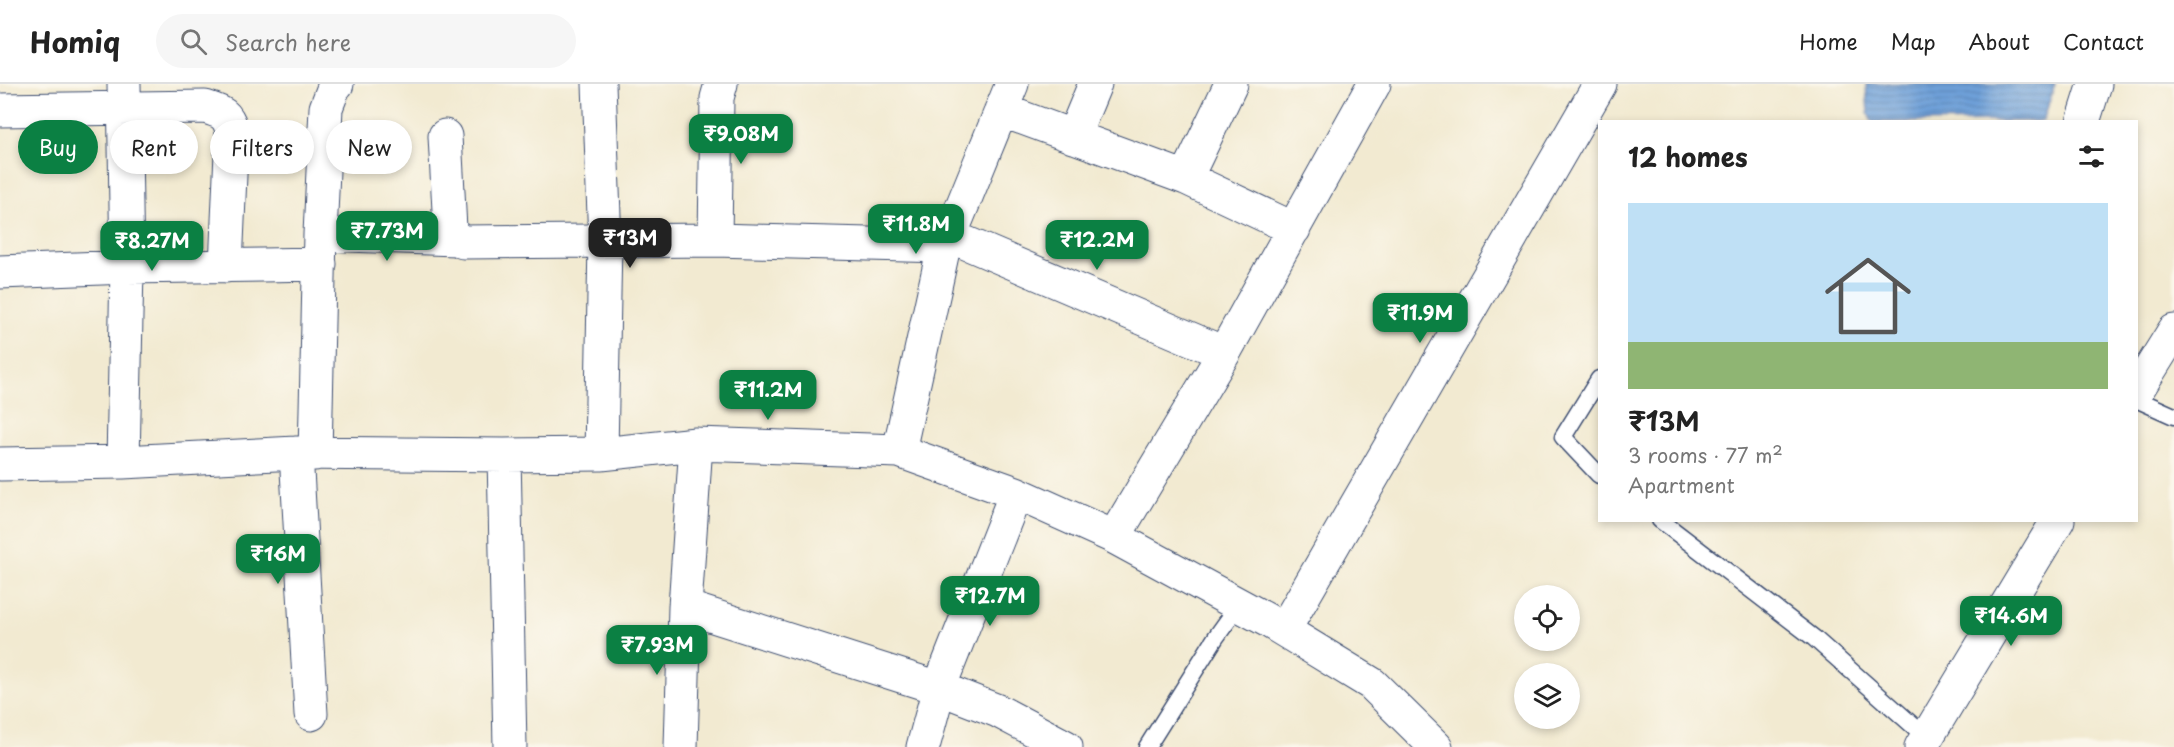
<!DOCTYPE html>
<html lang="en">
<head>
<meta charset="utf-8">
<style>
  :root { --surface:#fff; --page:#f6f6f6; --text:#222; --muted:#767676; --line:#e0e0e0; --accent:#0b8043 }
  body { margin:0; font-family:"Playpen Sans",sans-serif; background:var(--page); color:var(--text); height:100vh; display:flex; flex-direction:column; font-size:22px; white-space:nowrap }
  * { box-sizing:border-box; margin:0 }
  p { font-size:20px; color:var(--muted) }
  .icon { flex:none; width:33px; height:33px; fill:none; stroke:currentColor; stroke-width:2; stroke-linecap:round; stroke-linejoin:round }
  .map { position:relative; flex:1; overflow:hidden }
  .drawer { position:absolute; left:1598px; top:36px; width:540px; height:402px; display:flex; flex-direction:column; background:var(--surface); border-radius:0px; box-shadow:0 3px 9px #0003 }
  .drawer>* { flex:none }
  .hud { position:absolute; left:18px; top:36px; width:570px; height:54px; display:flex; gap:12px }
  .tools { position:absolute; left:1514px; top:501px; display:grid; gap:12px }
  .tools a { display:grid; place-items:center; width:66px; height:66px; border-radius:50%; background:var(--surface); box-shadow:0 3px 9px #0003; font-size:30px }
  .price { position:absolute; translate:-50% -51px; padding:0 14px; border-radius:12px; background:var(--accent); color:#fff; font-size:20px; line-height:39px; filter:drop-shadow(0 2px 3px #0008) }
  .price::after { content:''; position:absolute; left:50%; top:36px; width:18px; height:14px; margin-left:-9px; background:inherit; clip-path:polygon(0 0,100% 0,50% 100%) }
  .price.current { background:#222; color:#fff }
  ul { padding:0; list-style:none }
  li { display:grid; align-content:center; gap:12px; height:318px; padding:0 30px }
  li+li { border-top:2px solid var(--line) }
  li span { display:grid; place-items:center; height:186px; border-radius:0px; color:#555 }
  li>.icon { margin-inline-start:auto }
  span .icon { width:108px; height:108px; fill:#fffc; stroke-width:1 }
  li b { font-size:26px }
  h2 { display:flex; justify-content:space-between; align-items:center; height:72px; padding:0 30px; font-size:26px }
  .pill { padding:0 21px; border-radius:27px; background:var(--surface); box-shadow:0 3px 9px #0003; font-size:21px; line-height:54px }
  .pill.current { background:var(--accent); color:#fff }
  header { display:flex; align-items:center; gap:36px; box-sizing:border-box; height:84px; padding:0 30px; background:var(--surface); border-bottom:2px solid var(--line) }
  header strong { font-size:28px }
  nav { display:flex; gap:33px; margin-inline-start:auto; font-size:21px }
  .search { width:420px; height:54px; background:var(--page); display:flex; align-items:center; gap:15px; box-sizing:border-box; padding:0 21px; border-radius:33px; color:var(--muted); font-size:22px }
  .map>svg:first-child { display:block }
</style>
</head>
<body>
<header>
<strong>Homiq</strong>
<div class="search"><svg class="icon" aria-label="search" viewBox="0 0 24 24"><circle cx="10" cy="10" r="6"/><path d="M15 15l6 6"/></svg>Search here</div>
<nav><a>Home</a><a>Map</a><a>About</a><a>Contact</a></nav>
</header>
<div class="map">
<svg width="2174" height="663" viewBox="0 0 2174 663">
  <defs>
    <pattern id="water-rules" width="6" height="5" patternUnits="userSpaceOnUse" patternTransform="scale(1.5)"><rect width="6" height="5" fill="#6ea0d9"/><path d="M0 2.5h6" fill="none" stroke="#5a83b3"/></pattern>
  </defs>
  <rect width="100%" height="100%" fill="#fbf7ec"/>
  <filter id="ink" filterUnits="userSpaceOnUse"><feTurbulence type="fractalNoise" baseFrequency=".0167" numOctaves="2"/><feDisplacementMap in="SourceGraphic" scale="12" xChannelSelector="R" yChannelSelector="G"/><feConvolveMatrix kernelMatrix="1 2 1 2 8 2 1 2 1" color-interpolation-filters="sRGB"/></filter>
  <filter id="wash" filterUnits="userSpaceOnUse"><feTurbulence type="fractalNoise" baseFrequency=".008" numOctaves="4" result="noise"/><feDisplacementMap in="SourceGraphic" scale="24" xChannelSelector="R" yChannelSelector="G"/><feGaussianBlur stdDeviation="1.35" result="paint"/><feColorMatrix in="noise" values="0 0 0 0 0 0 0 0 0 0 0 0 0 0 0 0 0 1.4 0 .05"/><feComposite in="paint" operator="in"/></filter>
  <g filter="url(#wash)">
    <rect width="100%" height="100%" fill="#f2ead1"/>
    <path fill="url(#water-rules)" stroke="#44689c" stroke-width="1.5" d="M1866,0H2055L2043,37L1872,38L1868,29Z"/>
  </g>
  <g filter="url(#ink)">
    <g fill="none" stroke-linecap="round" stroke-linejoin="round">
      <g stroke="#3b4b6f" stroke-width="19">
        <path id="lane" d="M1599,295L1563,353L1599,391
          M2136,315L2174,332
          M1660,436L1814,554L1927,654
          M1147,663L1216,553L1239,521"/>
      </g>
      <g stroke="#3b4b6f" stroke-width="35">
        <path id="street" d="M599,0L605,158L601,370
          M0,26L205,23C221,28 227,29 232,46L226,182
          M1001,26L1186,94L1294,145
          M2083,38L2095,0
          M445,52L450,145L456,155L463,158L715,156L944,162
          M1073,53L1095,0
          M1186,94L1231,0
          M320,150L456,155
          M950,152L1224,269
          M715,156L717,14L721,0
          M0,188L127,183L320,180
          M2136,308L2174,247
          M696,360L685,523L939,604L998,627L1066,663
          M899,367L944,162L950,152L1012,0
          M296,369L311,630
          M315,370L320,150L326,24L334,3L337,0
          M504,371L510,663
          M123,378L127,183L124,0
          M0,380L123,378L296,369L504,371L601,370L696,360L899,367L1016,409L1114,453L1267,536L1372,600L1436,663
          M1114,453L1224,269L1374,0
          M1284,546L1600,0
          M681,663L685,523
          M923,663L939,604L1016,409
          M1921,663L2058,436"/>
      </g>
      <use href="#lane" stroke="#fff" stroke-width="16"/>
      <use href="#street" stroke="#fff" stroke-width="33"/>
    </g>
  </g>
</svg>
<div class="tools">
<a><svg class="icon" aria-label="locate" viewBox="0 0 24 24"><circle cx="12" cy="12" r="6"/><path d="M12 2v4M12 18v4M2 12h4M18 12h4"/></svg></a>
<a><svg class="icon" aria-label="layers" viewBox="0 0 24 24"><path d="M12 4l9 5-9 5-9-5zM3 14l9 5 9-5"/></svg></a>
</div>
<b class="price" style="left:741px;top:81px">₹9.08M</b>
<b class="price" style="left:916px;top:171px">₹11.8M</b>
<b class="price" style="left:387px;top:178px">₹7.73M</b>
<b class="price current" style="left:630px;top:185px">₹13M</b>
<b class="price" style="left:1097px;top:187px">₹12.2M</b>
<b class="price" style="left:152px;top:188px">₹8.27M</b>
<b class="price" style="left:1420px;top:260px">₹11.9M</b>
<b class="price" style="left:768px;top:337px">₹11.2M</b>
<b class="price" style="left:278px;top:501px">₹16M</b>
<b class="price" style="left:990px;top:543px">₹12.7M</b>
<b class="price" style="left:2011px;top:563px">₹14.6M</b>
<b class="price" style="left:657px;top:592px">₹7.93M</b>
<div class="hud">
<a class="pill current">Buy</a>
<a class="pill">Rent</a>
<a class="pill">Filters</a>
<a class="pill">New</a>
</div>
<section class="drawer">
<h2>12 homes<svg class="icon" aria-label="filters" viewBox="0 0 24 24"><path d="M4 7h16M4 17h16"/><circle cx="9" cy="7" r="2"/><circle cx="15" cy="17" r="2"/></svg></h2>
<ul>
<li><span style="background:linear-gradient(#bfe0f5 75%,#8fb573 0)"><svg class="icon" aria-label="home" viewBox="0 0 24 24"><path d="M3 11l9-7 9 7M6 9v11h12V9"/></svg></span><div><b>₹13M</b><p>3 rooms · 77 m²</p><p>Apartment</p></div></li>
</ul>
</section>
</div>
</body>
</html>
